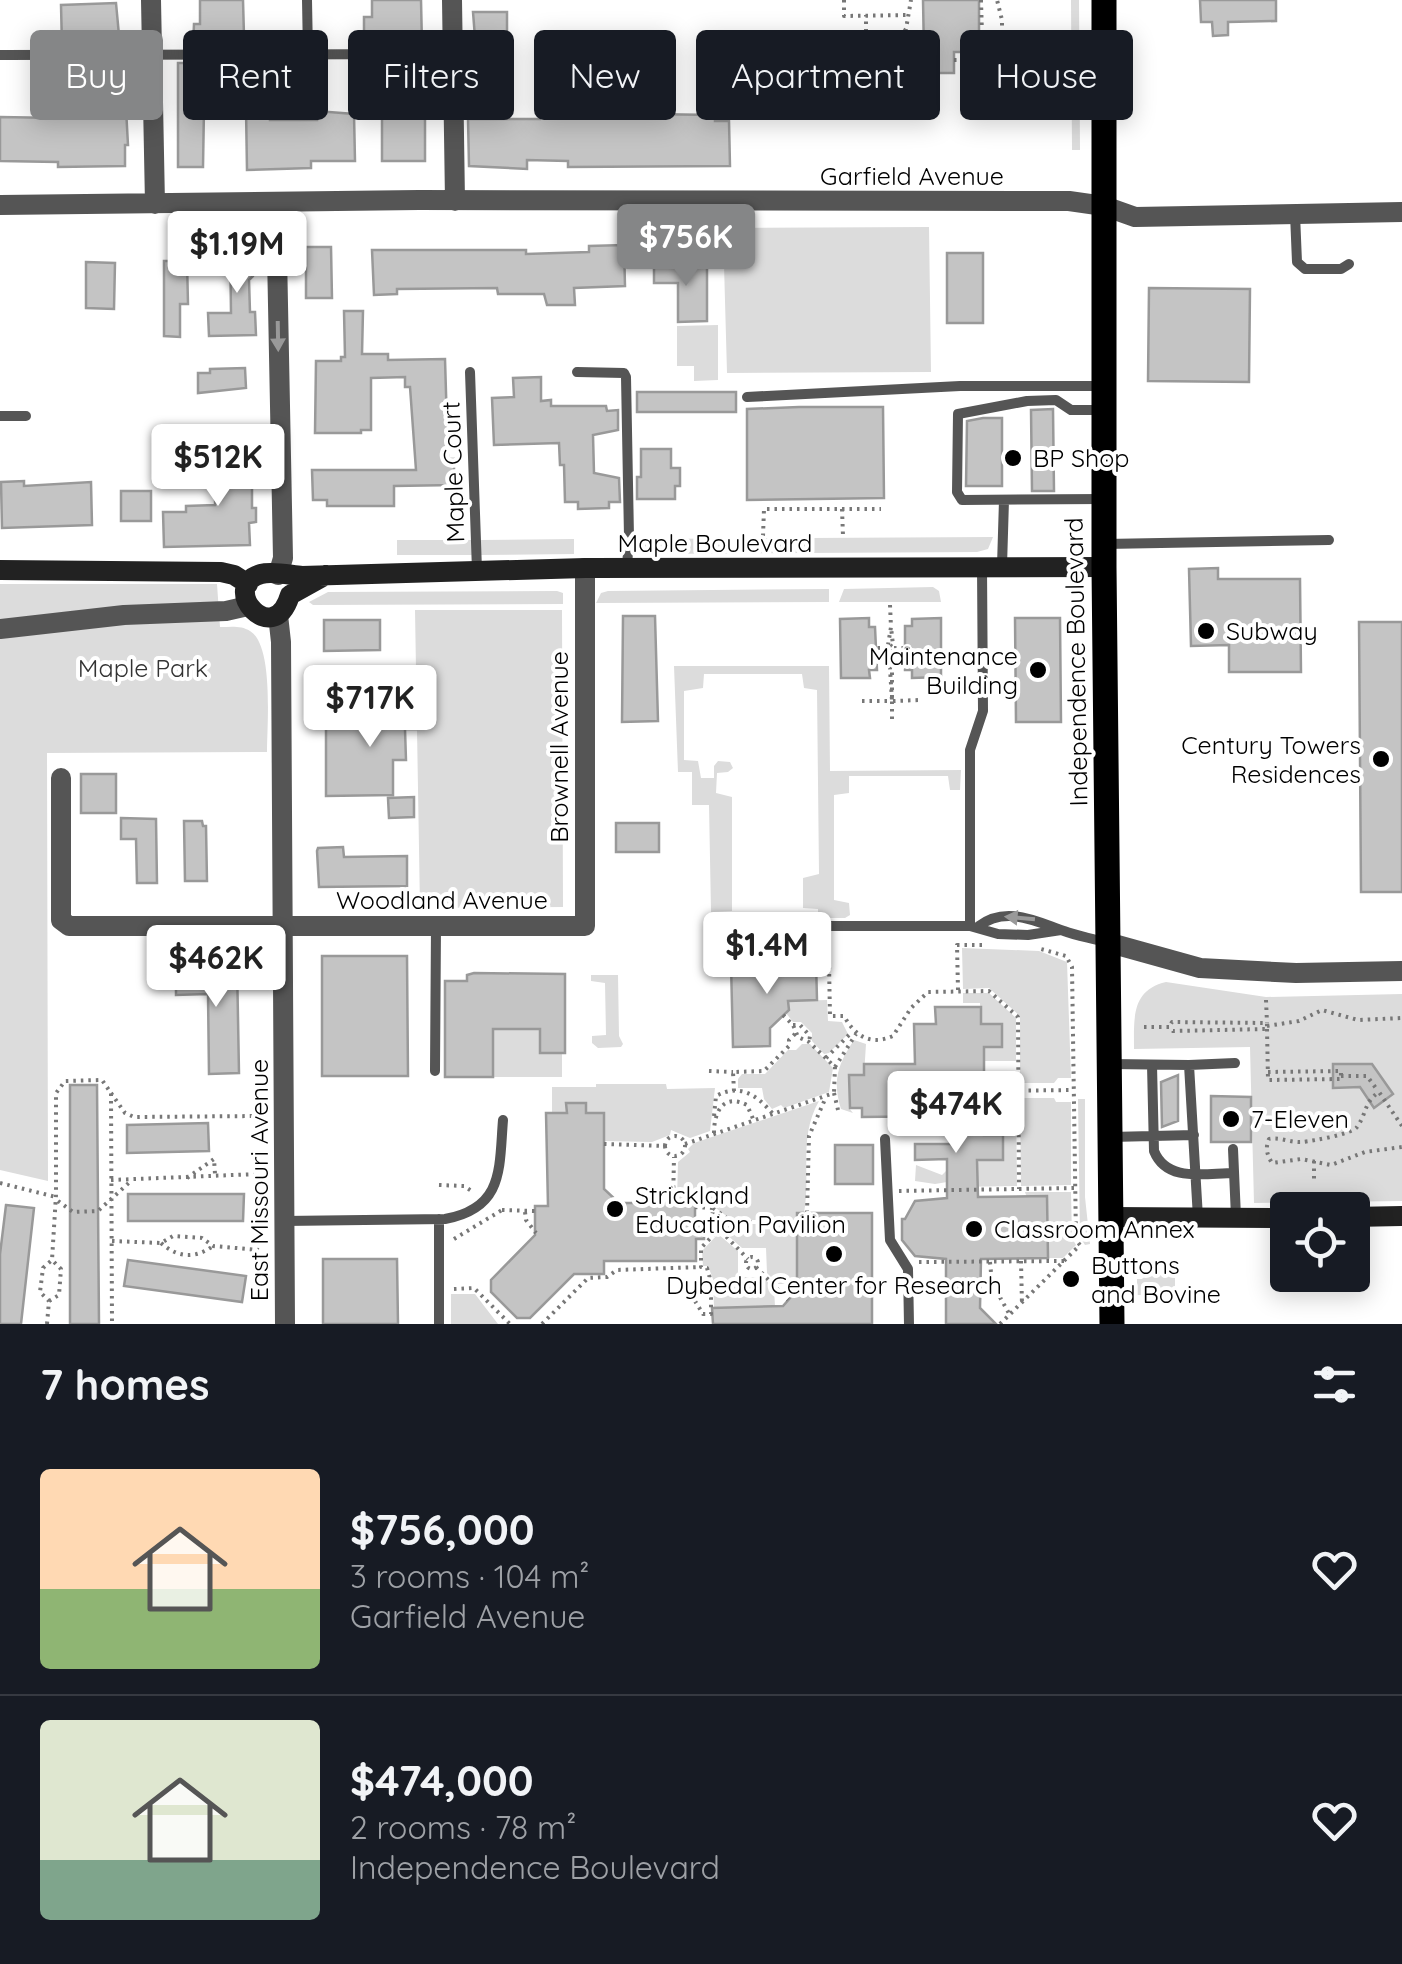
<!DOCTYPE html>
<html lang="en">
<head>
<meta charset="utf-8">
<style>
  :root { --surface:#171b24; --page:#242831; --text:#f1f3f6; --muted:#9ea1a6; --line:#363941; --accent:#858687 }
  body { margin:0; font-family:Quicksand,sans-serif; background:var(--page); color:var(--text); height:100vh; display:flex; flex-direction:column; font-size:38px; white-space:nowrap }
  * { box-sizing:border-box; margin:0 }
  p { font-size:32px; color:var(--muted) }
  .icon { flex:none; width:55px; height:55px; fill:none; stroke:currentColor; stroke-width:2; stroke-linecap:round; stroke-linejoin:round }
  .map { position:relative; height:1324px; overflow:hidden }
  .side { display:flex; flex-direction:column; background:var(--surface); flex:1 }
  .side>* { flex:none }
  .banner { position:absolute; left:30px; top:30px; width:1342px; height:90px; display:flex; gap:20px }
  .tools { position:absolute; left:1270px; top:1192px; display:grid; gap:20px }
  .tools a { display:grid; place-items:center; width:100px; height:100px; border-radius:10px; background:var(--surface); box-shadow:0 5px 25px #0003; font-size:50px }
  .price { position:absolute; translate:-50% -85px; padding:0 22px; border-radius:10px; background:#fff; color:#222; font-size:32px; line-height:65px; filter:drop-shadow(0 2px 5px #0008) }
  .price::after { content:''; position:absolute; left:50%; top:60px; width:30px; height:22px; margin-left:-15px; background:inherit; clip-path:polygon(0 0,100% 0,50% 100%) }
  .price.on { background:var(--accent); color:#fff }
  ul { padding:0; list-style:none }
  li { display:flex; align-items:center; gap:30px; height:250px; padding:0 40px }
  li+li { border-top:2px solid var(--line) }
  li span { display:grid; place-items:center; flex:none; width:280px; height:200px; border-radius:10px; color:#555 }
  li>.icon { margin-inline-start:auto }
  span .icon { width:120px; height:120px; fill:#fffc; stroke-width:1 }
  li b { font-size:42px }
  h2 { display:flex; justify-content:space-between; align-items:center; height:120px; padding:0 40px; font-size:42px }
  .chip { padding:0 35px; border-radius:10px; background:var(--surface); box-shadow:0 5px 25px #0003; font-size:35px; line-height:90px }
  .chip.on { background:var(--accent); color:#fff }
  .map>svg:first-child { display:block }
</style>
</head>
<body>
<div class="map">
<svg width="1402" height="1324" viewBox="0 0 1402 1324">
  <rect width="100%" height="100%" fill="#fff"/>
  <path fill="#dcdcdc" d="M1071,0H1079L1080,150H1072Z
    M929,227L931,372L727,373L723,228Z
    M718,325V380L694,381V366H677V326Z
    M993,537L988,549L977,552L639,554V539Z
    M574,539V554L479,555L480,540Z
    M397,540H472V555H397Z
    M0,584H217L220,627C230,627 241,625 250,631C274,646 267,725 267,752L47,753L48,1181L0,1170Z
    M933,587L939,591L941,602H839L844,589Z
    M829,589V602L596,603L601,593L608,591Z
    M557,591L563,593V604L313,605L309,602L328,592Z
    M415,610H562L563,907L420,908Z
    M674,666H829L830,771L961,770L960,790H950L948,776H849V793L834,795V900L849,903L850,915L845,918H818V909L803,908V878L819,874L817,690L804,688L802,674H704L703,688L684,691V760L698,761L701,778H714V766L718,761L730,762L733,768L728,772L717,773L716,793L732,797V911L711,912L709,805H692V772H678Z
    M962,948L1039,951L1067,962L1071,1078H1058L1054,1083H1020V1016L989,988L963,989Z
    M591,975H618L619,1036L623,1044L621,1047L598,1048L592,1043V1036L606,1035L605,983L591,981Z
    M1166,982L1266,997L1402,994V1201L1254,1203L1250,1047L1134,1049C1134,1019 1131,990 1166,982Z
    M963,993H989L1016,1018V1061H984V1047H1002L981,1024L980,1003H963Z
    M827,1000L828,1021L842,1022L848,1034L829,1053L824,1054L812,1041V1033L801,1022H793L786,1013L788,1001Z
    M493,1029H540V1053H562V1077H493Z
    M854,1040L866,1044L864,1075H849V1108L853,1113L841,1109C832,1080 838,1064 854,1040Z
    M802,1044H810L833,1068L829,1092L784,1108L781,1105L772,1109L764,1099L762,1088H738V1079L742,1074H765L788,1050H796Z
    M596,1084H666L667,1089L715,1088L710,1131L690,1138L671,1130L670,1135L652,1142L604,1141L603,1113H586V1103L566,1104L567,1113H552V1087H596Z
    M1020,1098H1054L1056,1102H1071V1185L1021,1186Z
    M1078,1099H1085V1197L1090,1244L1085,1245L1080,1237Z
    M819,1101C798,1138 811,1174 804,1213H797V1220H732L713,1206L696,1205L695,1200H677L678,1162L690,1152L688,1149L694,1143Z
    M1016,1105L1017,1186L955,1187L953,1181L935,1184L915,1181L916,1165L942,1175L947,1170V1178L977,1177C978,1153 984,1131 984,1106Z
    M1025,1192H1071L1072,1238L1076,1245L1063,1258H1048Z
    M734,1224H797V1284H778L767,1273L766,1248H742L726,1234L728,1226Z
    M718,1234L738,1251V1277H763L774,1289L775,1306L714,1308L713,1279L708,1266H703L702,1251Z
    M1168,1261V1273L1175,1274V1286L1159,1303H1148L1146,1295H1137V1279H1142L1158,1264Z
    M451,1294H475L498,1324H451Z"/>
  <path fill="#c4c4c4" stroke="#999" stroke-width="2.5" d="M200,0H243L244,36H249V46H193L194,24H200Z
    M372,0H421L422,45H364V17H372Z
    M923,0H979V37H995V52H954V73H933V52H924Z
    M1200,0H1276V21L1228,22V35L1213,36L1212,22H1201Z
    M116,3L120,46H62L61,5Z
    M473,12H507V36H500L501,63H477Z
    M873,56V104L840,105V94H798V57Z
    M132,63V90H125L128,145H125V166L58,167V162L0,161V117L57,118V106H94L93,64Z
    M178,63H198V108H204L203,167H178Z
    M629,70H648V114L715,115V121H729L730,166L568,167V161L527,160V169L469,166L468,119H540L541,111L573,112V101H590V115H629Z
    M246,109H270V120H317V111L354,114L355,161H311V168L247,170Z
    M382,115L425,116V161H382Z
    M230,239H249L253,276L249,280L250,312H255L256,335L209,336L208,313H231Z
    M624,245L625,286L574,288L575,305H547L544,294H498L497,288L397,289V294L374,295L372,250H526V254L589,252V246Z
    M306,247H331L332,298H306Z
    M947,253H983V323H947Z
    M164,261H187L188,304H180V337L164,336Z
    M86,262L115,263L114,309L86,308Z
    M654,262H681V267H707V321L678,322V283H654Z
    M1149,288L1250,289L1249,382L1148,381Z
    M344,311H363L362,354H388V360L445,359L448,459H454V485L394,486V506H327V500H313L312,470H416L410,387H405V377L371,378V430H361V433H315L316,361H341V357H345Z
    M245,368L246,388L198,393V373H210V369Z
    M541,377V401L551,400V406H606L607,411L618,410V430L593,435L594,473L619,478L620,502H609V508L578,509V502H565L564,465H560L559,443L494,445L492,398L514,397L513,378Z
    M637,392H736V412H637Z
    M799,407H883L884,498L747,500V409Z
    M1053,409L1054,491H1032L1031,410Z
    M983,418H1002V486H966L967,421Z
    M641,449H671V468H680V486H675V499H637V477H641Z
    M216,451H252V508H256V522L249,523L250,545L164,547L163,512H186V506L215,505Z
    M24,481V486L91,482L92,525L2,528L1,482Z
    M121,491H151V521H121Z
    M1218,568V579H1300L1301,672H1229V645L1191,646L1189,569Z
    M623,616H655L658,721L622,722Z
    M869,618V627H875L877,670H869L870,678H841L840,619Z
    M941,618V677L912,678V670H905V626H912V619Z
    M1015,618H1060L1061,722H1016Z
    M324,620H380V650L324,651Z
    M1359,622H1402V892H1361Z
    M394,681H416V729H405L406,760H393V795L326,796V727H394Z
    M81,774H116V813H81Z
    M414,797V817L389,818L388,798Z
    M121,818L156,819L157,883H137L136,839H121Z
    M184,821H202L203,826H206L207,881H185Z
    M616,823H659V852H616Z
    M343,847L344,857L407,856V886L319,887L317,851L318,848Z
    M322,956H407L408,1076H322Z
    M816,961L817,1000L788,1001L789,1010L770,1028V1046L733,1047L731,964Z
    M237,964L239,1073L209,1074L208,994L176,995V965Z
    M474,973L565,974V1053H540V1029H493V1077H445V981H467V975Z
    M935,1007H981V1024H1002V1047H984V1076L990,1077L991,1106H984V1135H1003V1160H977L978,1197L1047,1196L1048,1258L981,1259L980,1308L996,1324H946V1259L915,1256L902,1240V1219H905L915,1201L947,1198V1159L915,1160V1144H953V1116L862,1117V1108H850L849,1075H864V1064H915L914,1024H936Z
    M1333,1064H1372L1393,1094L1374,1108L1360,1087L1333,1088Z
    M1178,1075V1121L1162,1127L1161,1082Z
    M70,1085H97L99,1324H70Z
    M1211,1096L1251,1097V1142H1211Z
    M566,1103H586V1113H604V1189L619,1203H695V1220H704V1239H696V1261H604V1274H574L530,1318H517L491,1292V1280L535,1235V1206H548L546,1113H567Z
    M208,1123L209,1151L127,1153V1125Z
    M835,1145H873V1184H835Z
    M128,1194H244L243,1221H128Z
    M6,1205L34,1208L21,1324H0V1254Z
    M797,1213H872V1324H713L712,1308L783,1306L797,1290Z
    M323,1259H397L398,1324H323Z
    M128,1260L246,1276L242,1302L124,1286Z"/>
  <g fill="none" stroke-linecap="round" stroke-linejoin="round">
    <path stroke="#777" stroke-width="4" stroke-dasharray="2.5 5" stroke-linecap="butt" d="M844,0V16L909,15
      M981,0L982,35L1002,36
      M1004,36L1027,100L1015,111
      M866,54V15
      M795,58H788V111L879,110L881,60H933
      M881,60L906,29L911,0
      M954,60H1002V20L997,0
      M842,509L843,536
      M763,536L764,509H881
      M890,605L891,627
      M888,645L891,627L893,645
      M890,645L894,648L891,652L887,650Z
      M870,648H887
      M894,648H912
      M889,652L892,701V652
      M862,701H890
      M893,701L920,700
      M892,719V701
      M815,938L814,957L829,965L830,1016H844C855,1036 870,1046 893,1036L911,1008L928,992L989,991L1018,1017L1019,1189
      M958,990L957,945H982
      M1266,1000L1267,1023
      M783,1015L793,1025L798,1037L809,1042L835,1067L834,1093
      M793,1025H800L810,1036L809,1042
      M1267,1026L1299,1021L1322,1010L1358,1020L1402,1018
      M1144,1027H1169L1173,1031L1267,1029V1023L1172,1022L1169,1027
      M1267,1029L1268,1080L1341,1079V1071L1268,1072
      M826,1058L851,1033
      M835,1067L856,1034
      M709,1071L733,1072
      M1341,1076H1367L1378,1091
      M734,1091L733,1072L764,1071L789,1046V1040L795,1034
      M991,1091L1073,1090
      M111,1093L125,1113L134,1117L258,1116
      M714,1116L716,1096C740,1083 757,1095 773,1114
      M1402,1126L1379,1092C1364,1102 1367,1113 1357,1127C1352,1134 1313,1141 1302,1142C1291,1143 1281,1137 1269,1139C1265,1148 1267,1155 1272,1163L1301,1159L1331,1165L1365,1152L1402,1147
      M714,1133C714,1112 723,1093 747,1105L754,1121
      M665 1146a10 10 0 1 1 20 0a10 10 0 1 1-20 0Z
      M604,1144L665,1146
      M685,1144L834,1093L838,1110
      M1314,1161V1181
      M187,1178L214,1159L215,1174
      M111,1180L258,1174
      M0,1183L56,1197
      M439,1185L464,1186L473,1192
      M899,1191L1074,1188
      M58,1201L73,1212L98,1211L132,1180
      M673,1203L674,1157
      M695,1207L713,1208L712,1222L748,1259
      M713,1208L732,1222
      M502,1210L535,1211
      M525,1212L526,1220L536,1233
      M807,1213L809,1136L826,1097
      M712,1222H797
      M454,1239L502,1210
      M112,1241L161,1243L173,1236L202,1238L213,1246L259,1250
      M161,1243C178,1258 195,1259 213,1246
      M746 1263a6 6 0 1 1 12 0a6 6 0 1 1-12 0Z
      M1021,1261L1022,1305
      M919,1262L1064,1261
      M990,1262L992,1283L1011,1317
      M756,1267L788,1300
      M454,1289L474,1288L510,1324
      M49,1301L59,1295L61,1269L52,1260
      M695,1301L703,1314H711V1282L707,1268L701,1267V1248L719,1229
      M47,1324L49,1301L40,1292L43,1268L52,1260L56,1195V1093L65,1081L102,1080L111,1093L112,1324
      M542,1324L588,1278L607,1277L617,1270L701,1267
      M1000,1324L1080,1245L1076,1240L1072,967L1066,956L1041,949"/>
    <path stroke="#555" stroke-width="10" d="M307,0L308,54
      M0,55L452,54
      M1295,214L1297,262L1305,269H1341L1349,264
      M470,372L477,570
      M577,372L624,373L626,377L629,537L627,567
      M747,397L960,386H1103
      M1102,410H1071L1056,400L1027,401L958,414L957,492L962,500L1103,499
      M0,416H26
      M1105,544L1329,540
      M1002,566L1004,500
      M794,926H970L998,934L1028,935L1061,930
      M970,926V750L983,711L982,567
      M979,926C1006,905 1037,922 1064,931C1077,936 1091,938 1104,942
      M1111,1064L1189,1065L1198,1218
      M1152,1065L1154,1151C1167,1183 1205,1173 1234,1173
      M1189,1065L1235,1063
      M435,1071L436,926
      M1111,1137L1194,1135
      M885,1139L890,1240L908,1269L909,1324
      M1233,1149L1236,1217
      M284,1221L445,1219C504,1208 499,1169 503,1120
      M439,1324V1219"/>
    <path stroke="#555" stroke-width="20" d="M151,0L155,204
      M452,0L455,201
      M276,203L283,558L278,575
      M0,205L419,200L1069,201L1104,206L1135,217L1402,212
      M278,615L281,642L285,1324
      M0,629L124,615L226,611L248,606
      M61,778V920L69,926H585V568
      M1110,943L1200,968L1296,973L1402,971"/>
    <path stroke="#222" stroke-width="20" d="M0,570L221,572L234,575L248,584
      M326,575L290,595C273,651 218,586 261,574C272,571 290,575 302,576L585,568L1104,567
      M1111,1217L1288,1218
      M1352,1217L1402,1216"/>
    <path stroke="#000" stroke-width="25" d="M1104,0V567L1112,1324"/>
  </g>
  <defs><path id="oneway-solid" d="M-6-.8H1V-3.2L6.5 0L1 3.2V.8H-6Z" transform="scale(2.5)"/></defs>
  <g fill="#999">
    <use href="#oneway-solid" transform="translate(278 336) rotate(89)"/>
    <use href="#oneway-solid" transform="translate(1020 918) rotate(-175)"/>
  </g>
  <g fill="#000" stroke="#fff" stroke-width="4">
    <circle cx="1013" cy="458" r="10"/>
    <circle cx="1206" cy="631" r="10"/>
    <circle cx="1038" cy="670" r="10"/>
    <circle cx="1381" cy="759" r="10"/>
    <circle cx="1231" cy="1119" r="10"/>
    <circle cx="615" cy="1209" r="10"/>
    <circle cx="974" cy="1229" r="10"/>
    <circle cx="834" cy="1254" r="10"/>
    <circle cx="1071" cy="1279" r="10"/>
  </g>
  <g text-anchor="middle" stroke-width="8" stroke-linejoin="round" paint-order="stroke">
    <g font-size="25" fill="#000" stroke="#fff">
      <text x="912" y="185">Garfield Avenue</text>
      <text transform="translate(453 472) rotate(-92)" y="9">Maple Court</text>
      <text x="715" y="552">Maple Boulevard</text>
      <text transform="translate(1076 662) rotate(-91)" y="9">Independence Boulevard</text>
      <text transform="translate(559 747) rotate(-90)" y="9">Brownell Avenue</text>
      <text x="442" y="909">Woodland Avenue</text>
      <text transform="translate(259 1180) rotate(-90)" y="9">East Missouri Avenue</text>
    </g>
    <g font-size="25" fill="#000" stroke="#fff" text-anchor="start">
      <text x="1033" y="467">BP Shop</text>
      <text x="1226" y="640">Subway</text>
      <text x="1018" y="665" text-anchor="end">Maintenance<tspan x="1018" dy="29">Building</tspan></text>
      <text x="1361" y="754" text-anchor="end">Century Towers<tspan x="1361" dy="29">Residences</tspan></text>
      <text x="1251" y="1128">7-Eleven</text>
      <text x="635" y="1204">Strickland<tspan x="635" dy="29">Education Pavilion</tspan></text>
      <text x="994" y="1238">Classroom Annex</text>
      <text x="1091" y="1274">Buttons<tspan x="1091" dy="29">and Bovine</tspan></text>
      <text x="834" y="1294" text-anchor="middle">Dybedal Center for Research</text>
    </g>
    <g font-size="25" fill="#333" stroke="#fff">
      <text x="143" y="677">Maple Park</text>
    </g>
  </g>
</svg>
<div class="tools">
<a><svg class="icon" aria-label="locate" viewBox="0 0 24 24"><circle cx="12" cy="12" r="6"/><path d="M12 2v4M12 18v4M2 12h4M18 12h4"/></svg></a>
</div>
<b class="price on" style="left:686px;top:289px">$756K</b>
<b class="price" style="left:237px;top:296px">$1.19M</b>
<b class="price" style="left:218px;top:509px">$512K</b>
<b class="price" style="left:370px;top:750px">$717K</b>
<b class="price" style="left:767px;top:997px">$1.4M</b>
<b class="price" style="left:216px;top:1010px">$462K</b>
<b class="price" style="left:956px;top:1156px">$474K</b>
<div class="banner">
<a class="chip on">Buy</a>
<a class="chip">Rent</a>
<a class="chip">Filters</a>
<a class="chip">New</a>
<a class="chip">Apartment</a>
<a class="chip">House</a>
</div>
</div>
<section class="side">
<h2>7 homes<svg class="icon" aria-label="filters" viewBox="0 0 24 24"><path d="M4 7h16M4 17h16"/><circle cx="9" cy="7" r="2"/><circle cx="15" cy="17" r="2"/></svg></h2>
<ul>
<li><span style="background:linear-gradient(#ffd9b3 60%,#8fb573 0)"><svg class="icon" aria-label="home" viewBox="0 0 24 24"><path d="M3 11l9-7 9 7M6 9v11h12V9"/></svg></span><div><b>$756,000</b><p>3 rooms · 104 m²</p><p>Garfield Avenue</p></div><svg class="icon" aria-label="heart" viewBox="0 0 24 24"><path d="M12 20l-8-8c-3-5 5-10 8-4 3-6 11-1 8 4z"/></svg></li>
<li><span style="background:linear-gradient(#dfe7d0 70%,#7fa58c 0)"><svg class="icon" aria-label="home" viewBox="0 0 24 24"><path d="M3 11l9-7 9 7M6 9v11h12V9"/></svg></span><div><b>$474,000</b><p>2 rooms · 78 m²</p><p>Independence Boulevard</p></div><svg class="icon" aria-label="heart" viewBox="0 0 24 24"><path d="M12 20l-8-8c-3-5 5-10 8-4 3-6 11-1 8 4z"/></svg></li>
</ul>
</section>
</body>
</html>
